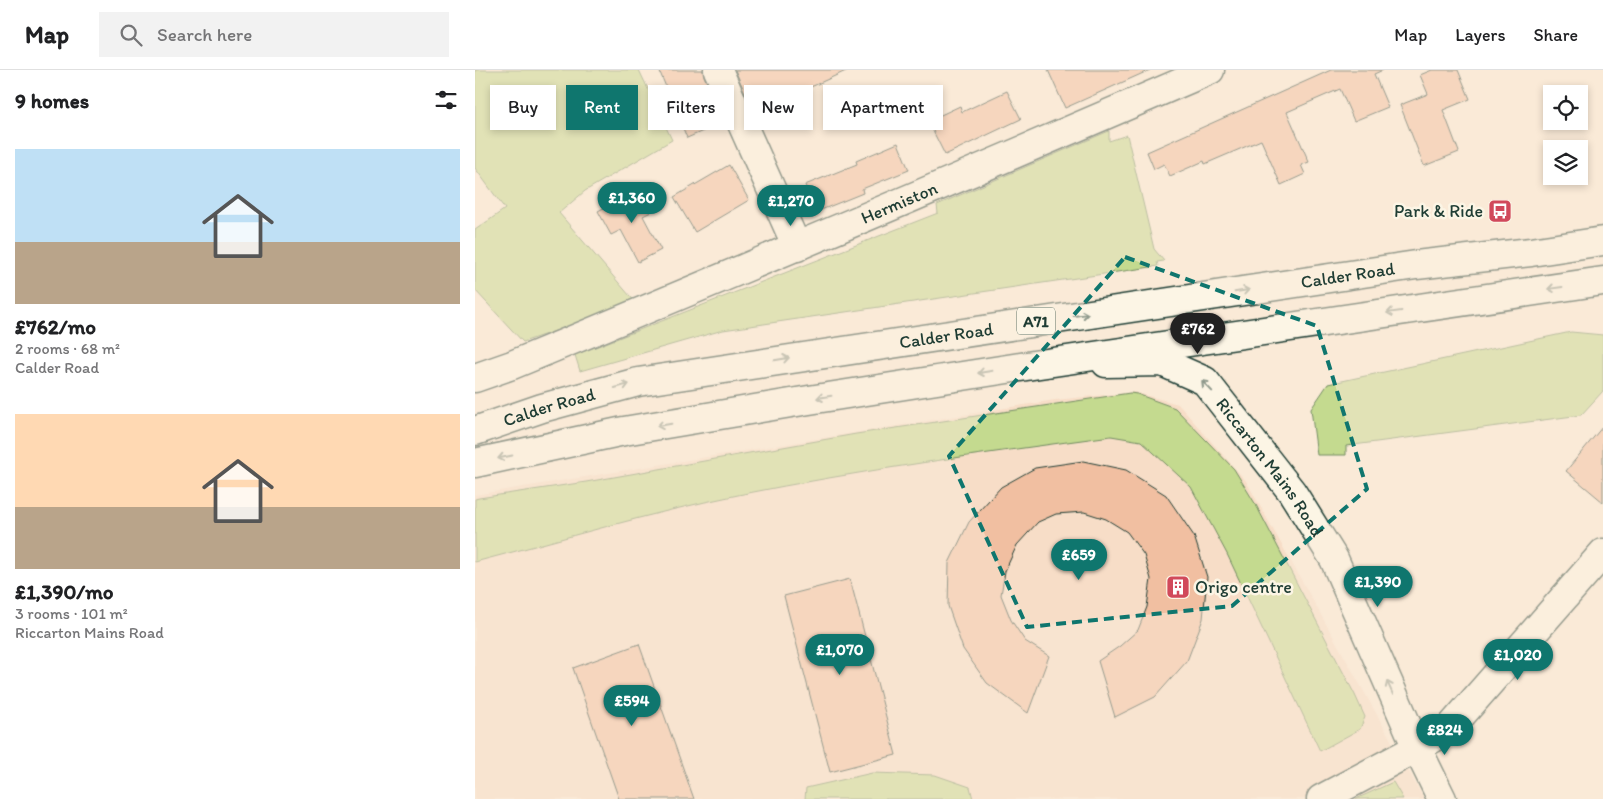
<!DOCTYPE html>
<html lang="en">
<head>
<meta charset="utf-8">
<style>
  :root { --surface:#fff; --page:#f2f2f2; --text:#202124; --muted:#757577; --line:#e0e0e0; --accent:#0f766e }
  body { margin:0; font-family:Itim,sans-serif; background:var(--page); color:var(--text); height:100vh; display:flex; flex-direction:column; font-size:19px; white-space:nowrap }
  * { box-sizing:border-box; margin:0 }
  p { font-size:16px; color:var(--muted) }
  .icon { flex:none; width:28px; height:28px; fill:none; stroke:currentColor; stroke-width:2; stroke-linecap:round; stroke-linejoin:round }
  .map { position:relative; flex:1; overflow:hidden }
  .drawer { display:flex; flex-direction:column; background:var(--surface); width:475px }
  .drawer>* { flex:none }
  .banner { position:absolute; left:15px; top:15px; width:475px; height:45px; display:flex; gap:10px }
  .controls { position:absolute; left:1068px; top:15px; display:grid; gap:10px }
  .controls a { display:grid; place-items:center; width:45px; height:45px; border-radius:0px; background:var(--surface); box-shadow:0 2px 8px #0003; font-size:25px }
  .price { position:absolute; translate:-50% -42px; padding:0 11px; border-radius:18px; background:var(--accent); color:#fff; font-size:16px; line-height:32px; filter:drop-shadow(0 1px 2px #0008) }
  .price::after { content:''; position:absolute; left:50%; top:30px; width:15px; height:11px; margin-left:-8px; background:inherit; clip-path:polygon(0 0,100% 0,50% 100%) }
  .price.on { background:#222; color:#fff }
  ul { padding:0; list-style:none }
  li { display:grid; align-content:center; gap:10px; height:265px; padding:0 15px }
  li span { display:grid; place-items:center; height:155px; border-radius:0px; color:#555 }
  li>.icon { margin-inline-start:auto }
  span .icon { width:90px; height:90px; fill:#fffc; stroke-width:1 }
  li b { font-size:21px }
  h2 { display:flex; justify-content:space-between; align-items:center; height:60px; padding:0 15px; font-size:21px }
  .tag { padding:0 18px; border-radius:0px; background:var(--surface); box-shadow:0 2px 8px #0003; font-size:18px; line-height:45px }
  .tag.on { background:var(--accent); color:#fff }
  header { display:flex; align-items:center; gap:30px; box-sizing:border-box; height:70px; padding:0 25px; background:var(--surface); border-bottom:1px solid var(--line) }
  header strong { font-size:24px }
  nav { display:flex; gap:28px; margin-inline-start:auto; font-size:18px }
  .search { width:350px; height:45px; background:var(--page); display:flex; align-items:center; gap:12px; box-sizing:border-box; padding:0 18px; border-radius:0px; color:var(--muted); font-size:19px }
  main { display:flex; flex:1; min-height:0 }
  .map>svg:first-child { display:block }
</style>
</head>
<body>
<header>
<strong>Map</strong>
<div class="search"><svg class="icon" aria-label="search" viewBox="0 0 24 24"><circle cx="10" cy="10" r="6"/><path d="M15 15l6 6"/></svg>Search here</div>
<nav><a>Map</a><a>Layers</a><a>Share</a></nav>
</header>
<main>
<section class="drawer">
<h2>9 homes<svg class="icon" aria-label="filters" viewBox="0 0 24 24"><path d="M4 7h16M4 17h16"/><circle cx="9" cy="7" r="2"/><circle cx="15" cy="17" r="2"/></svg></h2>
<ul>
<li><span style="background:linear-gradient(#bfe0f5 60%,#b9a48a 0)"><svg class="icon" aria-label="home" viewBox="0 0 24 24"><path d="M3 11l9-7 9 7M6 9v11h12V9"/></svg></span><div><b>£762/mo</b><p>2 rooms · 68 m²</p><p>Calder Road</p></div></li>
<li><span style="background:linear-gradient(#ffd9b3 60%,#b9a48a 0)"><svg class="icon" aria-label="home" viewBox="0 0 24 24"><path d="M3 11l9-7 9 7M6 9v11h12V9"/></svg></span><div><b>£1,390/mo</b><p>3 rooms · 101 m²</p><p>Riccarton Mains Road</p></div></li>
</ul>
</section>
<div class="map">
<svg width="1128" height="729" viewBox="0 0 1128 729">
  <rect width="100%" height="100%" fill="#faead7"/>
  <filter id="ink" filterUnits="userSpaceOnUse"><feTurbulence type="fractalNoise" baseFrequency=".02" numOctaves="2"/><feDisplacementMap in="SourceGraphic" scale="10" xChannelSelector="R" yChannelSelector="G"/><feConvolveMatrix kernelMatrix="1 2 1 2 8 2 1 2 1" color-interpolation-filters="sRGB"/></filter>
  <g filter="url(#ink)">
    <path fill="#f7ddc7" d="M659,322L703,334L771,411L949,729H0V425L580,330Z"/>
    <path fill="#c4da8f" stroke="#728c62" d="M0,0H164L197,70L110,121L84,143L161,233L48,272L0,220V160L30,139L0,98Z
      M634,61V71L652,65L679,179L689,191L682,192L683,196L248,260L105,301L100,285L463,143L462,135Z
      M1096,262L1128,265V321L1106,345L871,376V385H842L836,339L853,314Z
      M655,323L662,324L700,338L759,399L781,435L880,625L890,647L885,659L845,681L752,484L716,417L666,371L636,366C511,383 387,400 263,425C174,443 88,469 0,492V429L4,428L111,412L381,364Z
      M397,703L460,705L495,717L498,729H330L331,718Z
      M918,712L928,729H881Z"/>
    <path fill="#f1bfa1" stroke="#1f3d34" d="M184,0H228L229,6L249,52L212,68Z
      M260,0H373L279,43Z
      M573,0H675L590,38Z
      M856,0H908L899,4L913,37L879,51L865,19L812,42L834,92L826,95L830,104L806,115L786,70L730,94L729,91L695,106L689,94L679,99L672,82Z
      M957,0H983L995,29L968,40L984,82L949,96L925,35L953,24L945,5Z
      M532,21L546,49L470,85L453,51L485,36L487,42Z
      M423,73L434,100L387,119L388,123L341,142L330,115L382,94L381,91Z
      M254,95L274,130L220,162L199,127Z
      M163,119L176,142L168,146L186,180L163,192L146,160L136,165L123,141Z
      M1128,356V432L1091,401Z
      M608,391L651,400L691,425L719,466L732,507L728,549L712,591L680,627L640,647L623,591L645,576L663,560L672,537L676,509L669,485L652,462L631,449L609,442L581,444L563,452L542,475L530,501L526,525L536,550L550,571L574,586L553,643L512,613L488,579L473,536L474,493L494,452L526,417L560,398Z
      M375,509L421,685L355,702L309,526Z
      M164,574L219,729H144L98,598Z"/>
    <g fill="none" stroke-linecap="round" stroke-linejoin="round">
      <g stroke="#1f3d34" stroke-width="31">
        <g id="minor">
          <path d="M243,0L322,177"/>
          <path id="s1" d="M631,293L687,292L730,311L817,422L859,489L942,678L967,729"/>
          <path id="s2" d="M0,308L37,295C270,199 503,100 735,0"/>
          <path d="M846,729L942,678L975,658L1128,483"/>
        </g>
      </g>
      <g stroke="#1f3d34" stroke-width="31">
        <g id="major">
          <path id="s3" d="M0,361L67,338L163,312L941,195L1056,182L1128,171"/>
          <path d="M0,393L149,361L334,330L558,295L1128,211"/>
        </g>
      </g>
      <use href="#minor" stroke="#fcf5e5" stroke-width="28"/>
      <use href="#major" stroke="#fcf5e5" stroke-width="28"/>
    </g>
    <defs><path id="oneway-shaft" d="M-6 0H5M1.5-3L5.5 0L1.5 3" fill="none" stroke-width="1.6" stroke-linecap="round" stroke-linejoin="round" transform="scale(1.25)"/></defs>
    <g stroke="#8e998c">
      <use href="#oneway-shaft" transform="translate(1080 218) rotate(172)"/>
      <use href="#oneway-shaft" transform="translate(767 221) rotate(-9)"/>
      <use href="#oneway-shaft" transform="translate(919 242) rotate(172)"/>
      <use href="#oneway-shaft" transform="translate(606 245) rotate(-8)"/>
      <use href="#oneway-shaft" transform="translate(307 289) rotate(-9)"/>
      <use href="#oneway-shaft" transform="translate(510 302) rotate(171)"/>
      <use href="#oneway-shaft" transform="translate(147 316) rotate(-15)"/>
      <use href="#oneway-shaft" transform="translate(732 316) rotate(-134)"/>
      <use href="#oneway-shaft" transform="translate(349 327) rotate(171)"/>
      <use href="#oneway-shaft" transform="translate(189 355) rotate(170)"/>
      <use href="#oneway-shaft" transform="translate(30 387) rotate(168)"/>
      <use href="#oneway-shaft" transform="translate(915 618) rotate(-114)"/>
    </g>
  </g>
  <path d="M0 0H1128V729H0ZM650,187L842,256L892,419L757,536L552,557L474,386Z" fill="#faead7" fill-opacity=".55" fill-rule="evenodd"/>
  <path fill="none" stroke="#0f766e" stroke-width="4" stroke-dasharray="10 6" stroke-linejoin="round" d="M650,187L842,256L892,419L757,536L552,557L474,386Z"/>
  <defs>
    <g id="bus-square" transform="scale(1.25)"><rect x="-9" y="-9" width="18" height="18" rx="4" fill="#d1495b" stroke="#fcf5e5"/><path d="M-5-6H5V4H4V6H2V4H-2V6H-4V4H-5ZM-3.5-4V0h7V-4ZM-3.5 1.2v1.5H-2V1.2ZM2 1.2v1.5H3.5V1.2Z" fill="#fff"/></g>
    <g id="building-square" transform="scale(1.25)"><rect x="-9" y="-9" width="18" height="18" rx="4" fill="#d1495b" stroke="#fcf5e5"/><path d="M-4-6H4V6H1V3H-1V6H-4ZM-2.5-4.3h1.7v1.8h-1.7ZM.8-4.3h1.7v1.8H.8ZM-2.5-1h1.7V.8h-1.7ZM.8-1h1.7V.8H.8Z" fill="#fff"/></g>
  </defs>
  <g fill-rule="evenodd">
    <use href="#bus-square" x="1025" y="141"/>
    <use href="#building-square" x="703" y="517"/>
  </g>
  <g text-anchor="middle" stroke-width="5" stroke-linejoin="round" paint-order="stroke">
    <rect fill="#fcf5e5" stroke="#617469" stroke-width="1" x="542" y="237.5" width="38" height="27" rx="4"/>
    <g font-size="16" font-weight="bold" fill="#1f3d34">
      <text x="561" y="257">A71</text>
    </g>
    <g font-size="18" fill="#1f3d34" stroke="#fcf5e5">
      <text dy="6" stroke="none"><textPath href="#s2" startOffset="459">Hermiston</textPath></text>
      <text dy="6" stroke="none"><textPath href="#s3" startOffset="888">Calder Road</textPath></text>
      <text dy="6" stroke="none"><textPath href="#s3" startOffset="482">Calder Road</textPath></text>
      <text dy="6" stroke="none"><textPath href="#s3" startOffset="78">Calder Road</textPath></text>
      <text dy="6" stroke="none"><textPath href="#s1" startOffset="211">Riccarton Mains Road</textPath></text>
    </g>
    <g font-size="18" fill="#1f3d34" stroke="#fcf5e5" text-anchor="end">
      <text x="1008" y="147">Park &amp; Ride</text>
      <text x="720" y="523" text-anchor="start">Origo centre</text>
    </g>
  </g>
</svg>
<div class="controls">
<a><svg class="icon" aria-label="locate" viewBox="0 0 24 24"><circle cx="12" cy="12" r="6"/><path d="M12 2v4M12 18v4M2 12h4M18 12h4"/></svg></a>
<a><svg class="icon" aria-label="layers" viewBox="0 0 24 24"><path d="M12 4l9 5-9 5-9-5zM3 14l9 5 9-5"/></svg></a>
</div>
<b class="price" style="left:157px;top:154px">£1,360</b>
<b class="price" style="left:316px;top:157px">£1,270</b>
<b class="price on" style="left:723px;top:285px">£762</b>
<b class="price" style="left:604px;top:511px">£659</b>
<b class="price" style="left:903px;top:538px">£1,390</b>
<b class="price" style="left:365px;top:606px">£1,070</b>
<b class="price" style="left:1043px;top:611px">£1,020</b>
<b class="price" style="left:157px;top:657px">£594</b>
<b class="price" style="left:970px;top:686px">£824</b>
<div class="banner">
<a class="tag">Buy</a>
<a class="tag on">Rent</a>
<a class="tag">Filters</a>
<a class="tag">New</a>
<a class="tag">Apartment</a>
</div>
</div>
</main>
</body>
</html>
